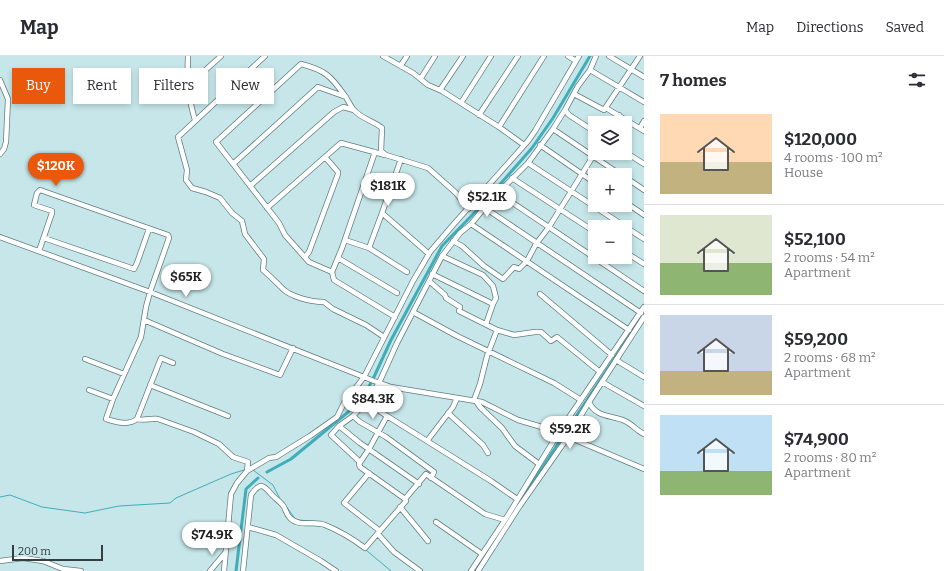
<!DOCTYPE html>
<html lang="en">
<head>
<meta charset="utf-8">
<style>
  :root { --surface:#fff; --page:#f2f2f3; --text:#2b2b33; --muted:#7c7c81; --line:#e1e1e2; --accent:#ea580c }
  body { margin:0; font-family:Bitter,serif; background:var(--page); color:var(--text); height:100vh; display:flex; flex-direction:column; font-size:15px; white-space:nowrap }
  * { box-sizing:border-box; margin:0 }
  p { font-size:13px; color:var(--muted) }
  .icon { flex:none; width:22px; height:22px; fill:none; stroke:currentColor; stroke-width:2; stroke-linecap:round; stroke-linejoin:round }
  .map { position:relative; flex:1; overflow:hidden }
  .sheet { display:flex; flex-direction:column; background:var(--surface); width:300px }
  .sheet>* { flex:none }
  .guide { position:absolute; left:12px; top:12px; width:380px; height:36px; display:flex; gap:8px }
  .fabs { position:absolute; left:588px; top:60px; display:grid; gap:8px }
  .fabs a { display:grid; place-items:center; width:44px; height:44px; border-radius:0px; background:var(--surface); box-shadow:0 2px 6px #0003; font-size:20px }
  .scale { position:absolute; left:12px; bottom:10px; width:91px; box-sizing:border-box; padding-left:4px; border:2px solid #333f41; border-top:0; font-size:11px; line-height:14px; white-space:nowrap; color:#333f41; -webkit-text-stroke:3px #c6e6e9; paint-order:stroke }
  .price { position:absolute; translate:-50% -34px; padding:0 9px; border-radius:14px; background:#fff; color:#222; font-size:13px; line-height:26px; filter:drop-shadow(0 1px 2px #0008) }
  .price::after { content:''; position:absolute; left:50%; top:24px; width:12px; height:9px; margin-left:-6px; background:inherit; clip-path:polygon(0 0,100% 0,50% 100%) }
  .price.active { background:var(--accent); color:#fff }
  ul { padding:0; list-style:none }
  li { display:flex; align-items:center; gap:12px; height:100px; padding:0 16px }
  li+li { border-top:1px solid var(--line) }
  li span { display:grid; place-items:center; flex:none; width:112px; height:80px; border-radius:0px; color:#555 }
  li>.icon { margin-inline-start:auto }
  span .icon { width:48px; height:48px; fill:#fffc; stroke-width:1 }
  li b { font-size:17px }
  h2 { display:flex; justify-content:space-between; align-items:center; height:48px; padding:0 16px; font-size:17px }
  .tag { padding:0 14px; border-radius:0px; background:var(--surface); box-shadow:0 2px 6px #0003; font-size:14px; line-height:36px }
  .tag.active { background:var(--accent); color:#fff }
  header { display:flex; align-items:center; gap:24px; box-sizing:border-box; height:56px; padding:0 20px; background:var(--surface); border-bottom:1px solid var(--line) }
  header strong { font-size:19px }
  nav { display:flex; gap:22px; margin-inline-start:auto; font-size:14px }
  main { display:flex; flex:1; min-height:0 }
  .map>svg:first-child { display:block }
</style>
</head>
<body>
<header>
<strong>Map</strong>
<nav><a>Map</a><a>Directions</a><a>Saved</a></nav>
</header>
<main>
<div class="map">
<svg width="644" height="515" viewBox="0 0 644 515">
  <rect width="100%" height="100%" fill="#c6e6e9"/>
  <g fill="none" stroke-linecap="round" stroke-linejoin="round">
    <path stroke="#40aeb9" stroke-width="1" d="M253,414L273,429L281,445
      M0,441L10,439L42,451L85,457L119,450L170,447L176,442L231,418L244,414
      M286,450L296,464
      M299,464L309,465
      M366,494L391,515"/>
    <path stroke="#40aeb9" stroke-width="3" d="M267,416L291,403L347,357L362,343L373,323L391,284L442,190L479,152L532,92L553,62L590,0
      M514,454L630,279
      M236,515L246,433L258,422
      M474,515L501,474"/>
    <g stroke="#617e81" stroke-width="6">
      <path id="minor" d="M188,0C187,24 188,41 195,64
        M265,0L178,81L187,114L186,124L192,132L206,136L220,142L232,157L242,165L245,178L264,203L263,214C270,220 276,226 282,232C290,241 312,246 324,246L333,253L366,269L384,281
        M383,0L413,17L428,29L442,35L499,71L524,89
        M568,0L576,5
        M609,0L644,21
        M401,9L407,0
        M590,14L644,46
        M421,22L435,0
        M0,24L8,43L6,86L4,93L0,98
        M236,26L258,47
        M188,30L221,0
        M440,34L463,0
        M574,38L604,54L640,0
        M461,47L491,0
        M606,52L644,75
        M565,54L569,59L595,76
        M479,59L518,0
        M614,67L619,59
        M499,71L544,0
        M640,72L644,65
        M553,73L621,119
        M540,89L595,127
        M625,96L644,108
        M528,107L644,183
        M233,108L318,31L346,41
        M625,121L644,134
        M512,122L595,176
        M250,130L334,56L343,51L354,54
        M498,137L644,235
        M625,146L644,159
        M267,152L341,87L385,99
        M485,152L641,257
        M382,157L401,103
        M471,168L629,274
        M0,181L150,236L374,325L391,331L482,346L518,364L552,374L644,413
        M44,182L134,213L137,207L149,173
        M345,184L369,192L382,157L429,198
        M453,185L462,190L484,210L503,223L514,211L519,213L527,205L536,188L549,171L595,97
        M369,192L407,216
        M39,195L52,157V155L34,149L37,137L40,134L168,179L169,182L150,236L146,251L141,281L113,343L106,363C116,366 128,370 137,363L161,302L173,307
        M625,196L644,208
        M442,200L483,219L493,230L496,242L493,248
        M305,201L309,196L338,118V116L325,101
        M338,202L397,237
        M332,216L342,192L375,96
        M432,218L493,248L486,268
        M429,225L445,239L446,242L460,251L459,255L497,274L514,279L535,276H541L551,285L557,281L600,316
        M540,238L612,299
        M413,256L457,280L554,327L581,344
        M395,261L334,224L332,216L309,206L285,179L279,167L216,86L301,8C325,14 331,20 345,40C348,44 350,49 353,53C361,63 374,65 382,72L381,95L386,99L428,112L456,137L468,153
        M144,264L223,298L280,319L293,292
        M85,303L124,318
        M616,304L644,321
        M602,326L644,350
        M150,329L228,360
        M89,334L113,343
        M474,344L480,328L487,300L497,274
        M476,345L480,351L502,372L515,390L539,408
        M366,346L387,360
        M589,346C596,362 612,359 625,365C632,368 637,375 644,378
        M448,357L483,389L488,397
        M353,360L360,366L386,381L434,416L431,422
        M137,363C143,365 151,362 158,363L194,376L219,388L233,401L248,406L247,415
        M339,370L360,387L419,428
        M427,385L453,351L457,342
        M360,406L331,379L339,370L353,360L366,346L379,327L397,287L442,200L460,177L471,168L495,139L498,137L528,107L553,73L565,54L578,30L590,14L596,0
        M369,417L344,447L380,475
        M405,443L360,411L359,408L369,393L387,360L491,425L517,443
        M400,451L428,485
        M436,466L482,498
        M248,471L276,479L321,505L336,515
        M378,478L394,496L420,515
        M0,505L23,502L43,505L63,513L81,515
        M210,515L225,497
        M224,515L231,438L237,427L247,415L269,402L276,401L310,380L337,361L344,347L364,321L413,225L430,196L453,169L528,85L535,75L579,0
        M243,515L251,439C261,424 264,430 273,440C277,444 282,447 284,451C286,455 287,459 290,462C301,472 313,464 325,469C340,475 353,483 365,492L406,445L405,443L426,418L485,458L505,464
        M471,515L505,464L559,376L644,251
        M478,515L519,451L568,381L589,346L644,261"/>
    </g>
    <use href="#minor" stroke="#fff" stroke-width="4.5"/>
  </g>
</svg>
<div class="fabs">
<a><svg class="icon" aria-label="layers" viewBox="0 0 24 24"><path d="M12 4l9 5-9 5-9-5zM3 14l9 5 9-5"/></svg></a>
<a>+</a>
<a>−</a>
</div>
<div class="scale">200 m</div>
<b class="price active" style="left:56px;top:131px">$120K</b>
<b class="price" style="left:388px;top:151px">$181K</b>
<b class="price" style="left:487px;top:162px">$52.1K</b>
<b class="price" style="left:186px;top:242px">$65K</b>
<b class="price" style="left:373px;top:364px">$84.3K</b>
<b class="price" style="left:570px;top:394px">$59.2K</b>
<b class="price" style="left:212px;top:500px">$74.9K</b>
<div class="guide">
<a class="tag active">Buy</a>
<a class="tag">Rent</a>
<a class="tag">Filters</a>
<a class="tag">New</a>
</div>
</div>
<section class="sheet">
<h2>7 homes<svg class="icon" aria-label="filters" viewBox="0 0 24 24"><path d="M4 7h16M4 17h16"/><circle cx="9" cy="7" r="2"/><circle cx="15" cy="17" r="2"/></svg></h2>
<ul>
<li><span style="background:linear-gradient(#ffd9b3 60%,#c2b280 0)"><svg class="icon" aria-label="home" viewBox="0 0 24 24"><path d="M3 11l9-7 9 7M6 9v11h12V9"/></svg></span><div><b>$120,000</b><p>4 rooms · 100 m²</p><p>House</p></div></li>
<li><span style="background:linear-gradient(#dfe7d0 60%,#8fb573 0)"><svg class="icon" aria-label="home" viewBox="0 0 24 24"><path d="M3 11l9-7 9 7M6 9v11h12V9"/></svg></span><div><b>$52,100</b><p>2 rooms · 54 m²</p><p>Apartment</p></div></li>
<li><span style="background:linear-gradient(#c9d6e8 70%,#c2b280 0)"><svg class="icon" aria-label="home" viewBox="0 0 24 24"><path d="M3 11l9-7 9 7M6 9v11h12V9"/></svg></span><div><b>$59,200</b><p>2 rooms · 68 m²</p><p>Apartment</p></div></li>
<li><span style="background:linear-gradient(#bfe0f5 70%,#8fb573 0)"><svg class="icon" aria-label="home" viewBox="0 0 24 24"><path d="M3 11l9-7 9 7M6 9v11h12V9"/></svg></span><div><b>$74,900</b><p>2 rooms · 80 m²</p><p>Apartment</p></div></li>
</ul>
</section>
</main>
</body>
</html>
